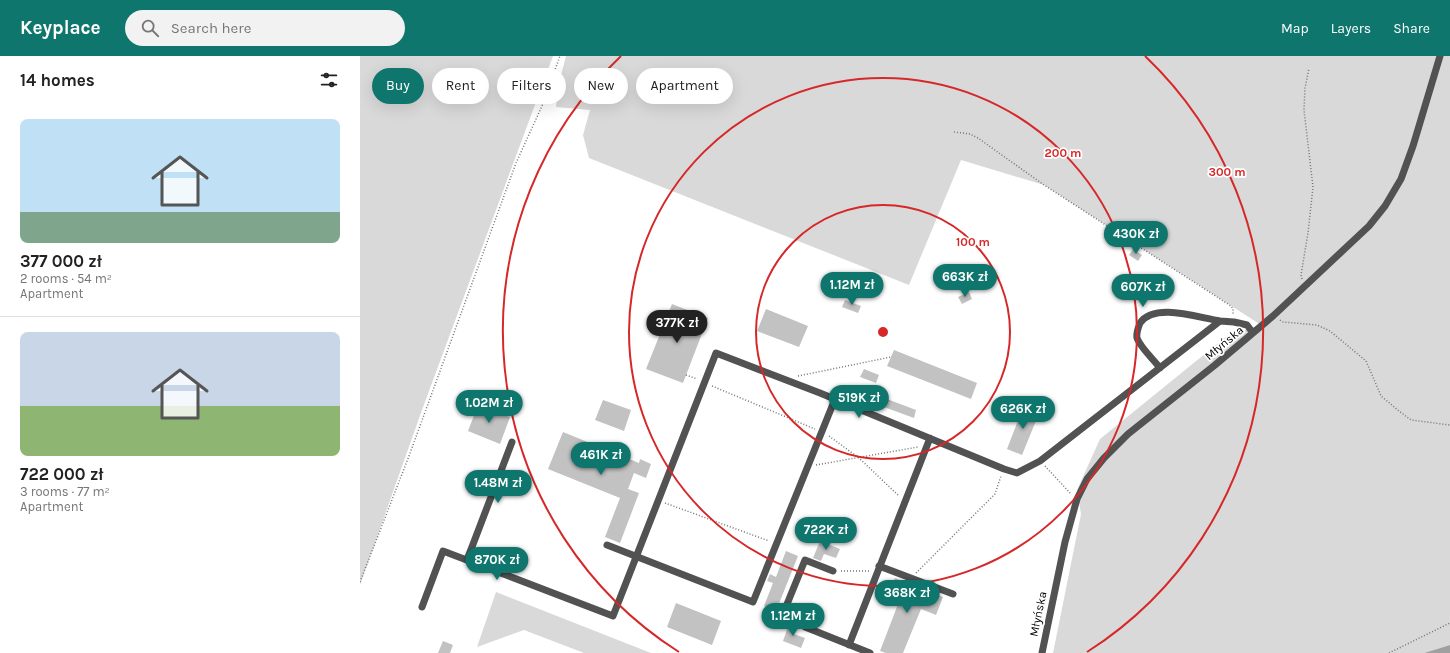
<!DOCTYPE html>
<html lang="en">
<head>
<meta charset="utf-8">
<style>
  :root { --surface:#fff; --page:#f2f2f2; --text:#222; --muted:#767676; --line:#e0e0e0; --accent:#0f766e }
  body { margin:0; font-family:Karla,sans-serif; background:var(--page); color:var(--text); height:100vh; display:flex; flex-direction:column; font-size:15px; white-space:nowrap }
  * { box-sizing:border-box; margin:0 }
  p { font-size:13px; color:var(--muted) }
  .icon { flex:none; width:22px; height:22px; fill:none; stroke:currentColor; stroke-width:2; stroke-linecap:round; stroke-linejoin:round }
  .map { position:relative; flex:1; overflow:hidden }
  .panel { display:flex; flex-direction:column; background:var(--surface); width:360px }
  .panel>* { flex:none }
  .hud { position:absolute; left:12px; top:12px; width:380px; height:36px; display:flex; gap:8px }
  .price { position:absolute; translate:-50% -34px; padding:0 9px; border-radius:14px; background:var(--accent); color:#fff; font-size:13px; line-height:26px; filter:drop-shadow(0 1px 2px #0008) }
  .price::after { content:''; position:absolute; left:50%; top:24px; width:12px; height:9px; margin-left:-6px; background:inherit; clip-path:polygon(0 0,100% 0,50% 100%) }
  .price.selected { background:#222; color:#fff }
  ul { padding:0; list-style:none }
  li { display:grid; align-content:center; gap:8px; height:212px; padding:0 20px }
  li+li { border-top:1px solid var(--line) }
  li span { display:grid; place-items:center; height:124px; border-radius:8px; color:#555 }
  li>.icon { margin-inline-start:auto }
  span .icon { width:72px; height:72px; fill:#fffc; stroke-width:1 }
  li b { font-size:17px }
  h2 { display:flex; justify-content:space-between; align-items:center; height:48px; padding:0 20px; font-size:17px }
  .tag { padding:0 14px; border-radius:18px; background:var(--surface); box-shadow:0 4px 16px #0002; font-size:14px; line-height:36px }
  .tag.selected { background:var(--accent); color:#fff }
  header { display:flex; align-items:center; gap:24px; box-sizing:border-box; height:56px; padding:0 20px; background:var(--accent); color:#fff }
  header strong { font-size:19px }
  nav { display:flex; gap:22px; margin-inline-start:auto; font-size:14px }
  .search { width:280px; height:36px; background:var(--page); display:flex; align-items:center; gap:10px; box-sizing:border-box; padding:0 14px; border-radius:22px; color:var(--muted); font-size:15px }
  main { display:flex; flex:1; min-height:0 }
  .map>svg:first-child { display:block }
</style>
</head>
<body>
<header>
<strong>Keyplace</strong>
<div class="search"><svg class="icon" aria-label="search" viewBox="0 0 24 24"><circle cx="10" cy="10" r="6"/><path d="M15 15l6 6"/></svg>Search here</div>
<nav><a>Map</a><a>Layers</a><a>Share</a></nav>
</header>
<main>
<section class="panel">
<h2>14 homes<svg class="icon" aria-label="filters" viewBox="0 0 24 24"><path d="M4 7h16M4 17h16"/><circle cx="9" cy="7" r="2"/><circle cx="15" cy="17" r="2"/></svg></h2>
<ul>
<li><span style="background:linear-gradient(#bfe0f5 75%,#7fa58c 0)"><svg class="icon" aria-label="home" viewBox="0 0 24 24"><path d="M3 11l9-7 9 7M6 9v11h12V9"/></svg></span><div><b>377 000 zł</b><p>2 rooms · 54 m²</p><p>Apartment</p></div></li>
<li><span style="background:linear-gradient(#c9d6e8 60%,#8fb573 0)"><svg class="icon" aria-label="home" viewBox="0 0 24 24"><path d="M3 11l9-7 9 7M6 9v11h12V9"/></svg></span><div><b>722 000 zł</b><p>3 rooms · 77 m²</p><p>Apartment</p></div></li>
</ul>
</section>
<div class="map">
<svg width="1090" height="597" viewBox="0 0 1090 597">
  <rect width="100%" height="100%" fill="#fff"/>
  <path fill="#d9d9d9" d="M0,0H193L62,354L0,529Z
    M206,0H1090V589L1064,597H693L721,458L717,434L740,383L867,280L901,269L684,129L601,104L549,229L229,102L223,79L230,54L196,51L198,31Z
    M136,536L291,597H224L164,574L117,591Z"/>
  <path fill="#a0a0a0" d="M1090,589V597H1064Z"/>
  <path fill="#c2c2c2" d="M773,193L782,199L778,205L769,199Z
    M609,236L612,243L602,248L598,241Z
    M485,244L501,250L498,257L482,251Z
    M312,248L348,262L323,327L286,313Z
    M406,253L448,270L439,291L397,275Z
    M534,294L617,327L611,343L527,310Z
    M504,313L519,319L516,327L500,321Z
    M527,343L556,354L554,362L524,351Z
    M243,344L271,354L264,375L235,364Z
    M118,349L150,361L140,388L108,375Z
    M664,349L680,355L662,399L647,393Z
    M203,376L279,407L280,403L291,408L286,422L274,417L268,433L279,437L260,487L245,481L260,442L188,413Z
    M460,485L480,493L476,502L464,498L461,505L453,502Z
    M426,495L438,500L416,555L404,550L413,527L407,525L410,518L416,521Z
    M535,522L583,541L576,559L561,553L543,597H526L520,595L540,543L528,538Z
    M316,547L361,565L352,589L307,571Z
    M429,568L437,570L434,578L445,582L441,592L423,585Z
    M83,585L93,589L90,597H78Z"/>
  <g fill="none" stroke-linecap="round" stroke-linejoin="round">
    <path stroke="#747474" stroke-width="1.5" stroke-dasharray="1 2" stroke-linecap="butt" d="M594,76L610,78L618,82L684,129L871,250L873,253V258
      M942,223L941,219L948,177L953,131L944,54L945,32L949,12
      M920,264L923,266L957,269L970,275L1006,305L1021,340L1039,355L1051,364L1090,369
      M326,319L337,323
      M438,320L531,301
      M352,330L455,373
      M469,380L499,402L539,440
      M456,409L558,391
      M685,410L711,438
      M305,447L409,485
      M481,515H509
      M556,517L635,438L641,420
      M0,526L49,400L156,107L182,50L200,0
      M1029,597L1090,567"/>
    <path stroke="#525252" stroke-width="7" d="M800,312C794,304 780,291 777,282C776,277 778,272 780,267C795,246 839,262 860,265
      M247,489L393,546L475,343
      M107,504L152,386
      M519,510L593,538
      M473,515L445,504L423,558L444,566L445,571L510,597
      M62,551L83,495L253,560L356,297L460,337L644,413L657,417L680,405L860,265L874,266L887,269L893,277
      M489,589L570,382
      M682,597L705,486L717,443L727,423L744,402L768,378L855,309L913,260L1009,170L1025,150L1041,123L1053,90L1080,0"/>
  </g>
  <g fill="none" stroke="#d62828" stroke-width="2">
    <circle cx="523" cy="276" r="127"/>
    <circle cx="523" cy="276" r="254"/>
    <path d="M319 596A380 380 0 0 1 261 0M785 0A380 380 0 0 1 727 596"/>
  </g>
  <g text-anchor="middle" stroke-width="3.5" stroke-linejoin="round" paint-order="stroke">
    <g font-size="12" fill="#000" stroke="#fff">
      <text transform="translate(864 287) rotate(-40)" y="4">Młyńska</text>
      <text transform="translate(678 558) rotate(-78)" y="4">Młyńska</text>
    </g>
  </g>
  <circle cx="523" cy="276" r="6" fill="#d62828" stroke="#fff" stroke-width="2"/>
  <g font-size="12" text-anchor="middle" font-weight="bold" fill="#d62828" stroke="#fff" stroke-width="3.5" stroke-linejoin="round" paint-order="stroke">
    <text x="703" y="101">200 m</text>
    <text x="867" y="120">300 m</text>
    <text x="613" y="190">100 m</text>
  </g>
</svg>
<b class="price" style="left:776px;top:199px">430K zł</b>
<b class="price" style="left:605px;top:242px">663K zł</b>
<b class="price" style="left:492px;top:250px">1.12M zł</b>
<b class="price" style="left:783px;top:252px">607K zł</b>
<b class="price selected" style="left:317px;top:288px">377K zł</b>
<b class="price" style="left:499px;top:363px">519K zł</b>
<b class="price" style="left:129px;top:368px">1.02M zł</b>
<b class="price" style="left:663px;top:374px">626K zł</b>
<b class="price" style="left:241px;top:420px">461K zł</b>
<b class="price" style="left:138px;top:448px">1.48M zł</b>
<b class="price" style="left:466px;top:495px">722K zł</b>
<b class="price" style="left:137px;top:525px">870K zł</b>
<b class="price" style="left:547px;top:558px">368K zł</b>
<b class="price" style="left:433px;top:581px">1.12M zł</b>
<div class="hud">
<a class="tag selected">Buy</a>
<a class="tag">Rent</a>
<a class="tag">Filters</a>
<a class="tag">New</a>
<a class="tag">Apartment</a>
</div>
</div>
</main>
</body>
</html>
